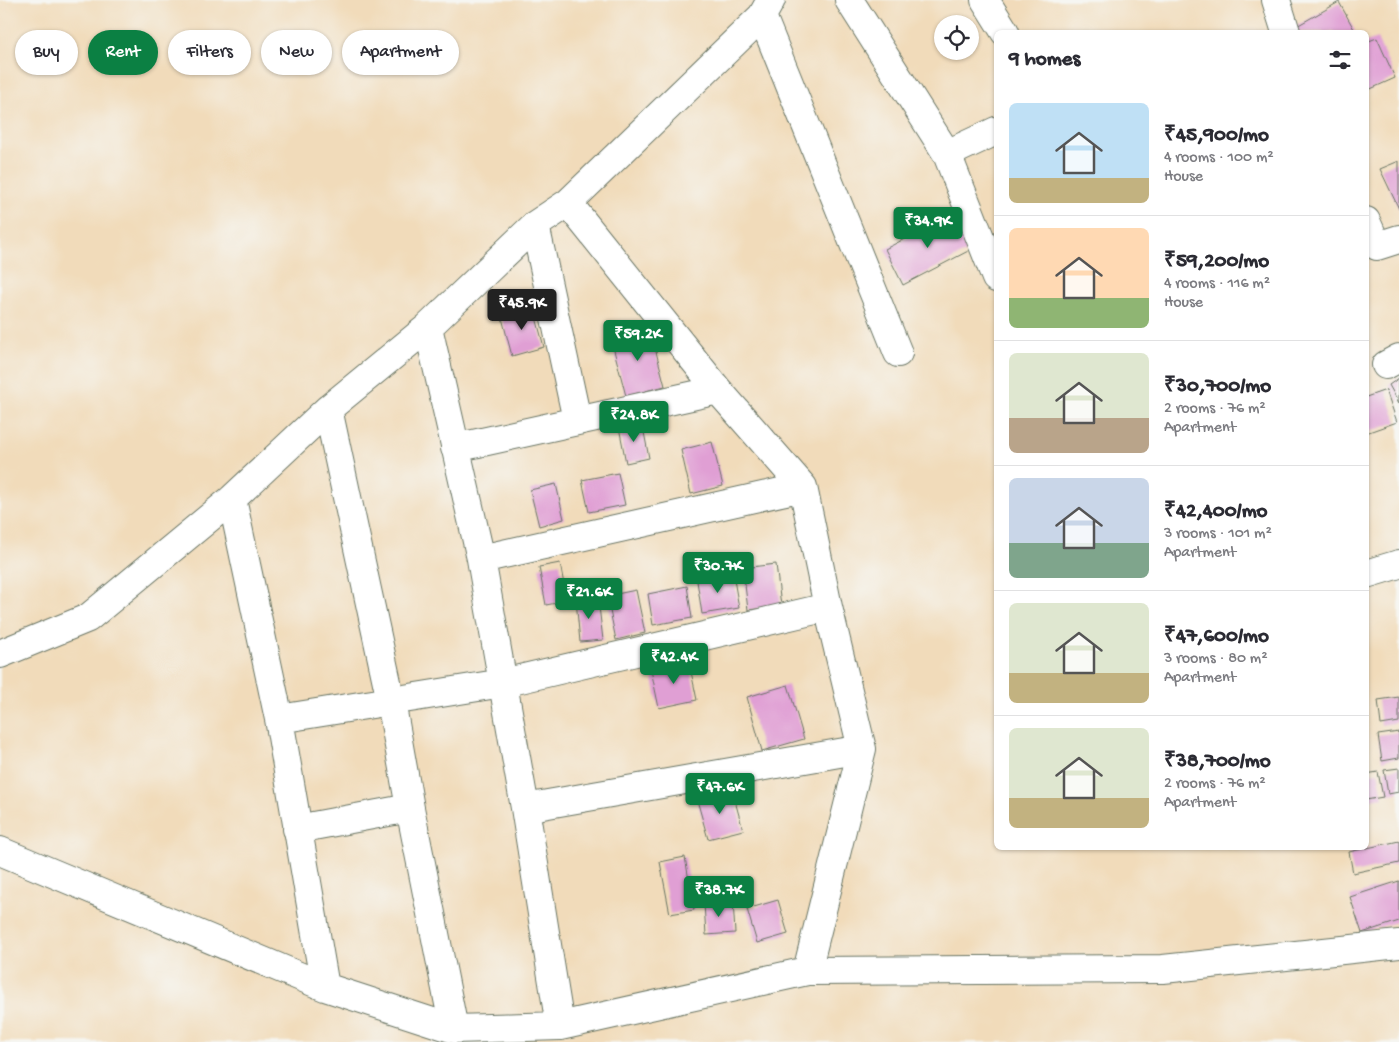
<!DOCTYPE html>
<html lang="en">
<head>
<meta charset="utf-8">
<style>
  :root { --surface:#fff; --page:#f2f2f3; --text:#2b2b33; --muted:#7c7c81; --line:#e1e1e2; --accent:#0b8043 }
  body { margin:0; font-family:"Gochi Hand",sans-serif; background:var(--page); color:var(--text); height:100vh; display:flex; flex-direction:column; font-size:19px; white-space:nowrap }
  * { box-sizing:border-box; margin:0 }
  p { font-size:16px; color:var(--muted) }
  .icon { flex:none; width:28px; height:28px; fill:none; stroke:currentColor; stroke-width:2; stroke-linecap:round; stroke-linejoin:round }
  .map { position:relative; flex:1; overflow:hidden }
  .drawer { position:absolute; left:994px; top:30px; width:375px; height:820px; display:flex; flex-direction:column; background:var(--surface); border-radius:8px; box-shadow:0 1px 4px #0004 }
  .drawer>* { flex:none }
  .guide { position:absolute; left:15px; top:30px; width:475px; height:45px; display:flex; gap:10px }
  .fabs { position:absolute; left:934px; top:15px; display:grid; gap:10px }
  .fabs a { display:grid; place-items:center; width:45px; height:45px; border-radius:50%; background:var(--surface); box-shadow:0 1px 4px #0004; font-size:25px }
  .price { position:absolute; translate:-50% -42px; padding:0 11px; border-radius:5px; background:var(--accent); color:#fff; font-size:16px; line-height:32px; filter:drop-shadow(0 1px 2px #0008) }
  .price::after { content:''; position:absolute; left:50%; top:30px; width:15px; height:11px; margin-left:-8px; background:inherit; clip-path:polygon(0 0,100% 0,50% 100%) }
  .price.active { background:#222; color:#fff }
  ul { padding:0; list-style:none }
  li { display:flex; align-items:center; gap:15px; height:125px; padding:0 15px }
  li+li { border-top:1px solid var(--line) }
  li span { display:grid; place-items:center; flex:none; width:140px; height:100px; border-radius:8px; color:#555 }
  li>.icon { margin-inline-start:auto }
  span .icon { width:60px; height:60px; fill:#fffc; stroke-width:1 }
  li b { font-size:21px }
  h2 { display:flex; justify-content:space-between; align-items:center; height:60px; padding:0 15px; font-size:21px }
  .tag { padding:0 18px; border-radius:22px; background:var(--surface); box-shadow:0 1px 4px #0004; font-size:18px; line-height:45px }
  .tag.active { background:var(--accent); color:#fff }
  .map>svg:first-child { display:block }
</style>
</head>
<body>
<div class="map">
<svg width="1399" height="1042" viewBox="0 0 1399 1042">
  <rect width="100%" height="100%" fill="#f6f6f2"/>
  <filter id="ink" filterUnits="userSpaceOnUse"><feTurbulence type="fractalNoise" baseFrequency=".02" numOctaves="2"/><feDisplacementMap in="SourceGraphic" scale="10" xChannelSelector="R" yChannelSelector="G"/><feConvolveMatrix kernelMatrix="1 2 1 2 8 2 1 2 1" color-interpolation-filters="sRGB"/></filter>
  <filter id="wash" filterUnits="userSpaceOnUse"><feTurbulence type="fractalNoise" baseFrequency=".0096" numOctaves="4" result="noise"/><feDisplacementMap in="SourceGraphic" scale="20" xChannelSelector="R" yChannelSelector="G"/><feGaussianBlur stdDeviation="1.12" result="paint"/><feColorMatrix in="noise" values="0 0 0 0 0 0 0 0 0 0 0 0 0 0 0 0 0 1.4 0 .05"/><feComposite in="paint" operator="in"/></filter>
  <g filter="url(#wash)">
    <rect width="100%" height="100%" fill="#f1dbba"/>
    <g id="blocks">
      <path fill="#e09fd4" d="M1339,2L1355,31L1352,32H1298L1295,27Z
        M1377,38L1395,78L1366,91V42Z
        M1399,161V209L1380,169Z
        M953,214L972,249L903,285L885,249Z
        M533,306L544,347L512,356L501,314Z
        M650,329L665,386L626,396L611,339Z
        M1399,378V403L1389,385Z
        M1386,390L1397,422L1366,433V397Z
        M642,422L649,458L626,463L619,427Z
        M712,442L723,486L691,494L681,450Z
        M618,473L625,505L589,512L582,480Z
        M556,484L564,519L539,526L530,490Z
        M560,563L567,601L546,605L539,567Z
        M776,564L781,606L748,610L743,568Z
        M733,574L739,608L702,614L697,581Z
        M687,586L692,618L653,625L648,594Z
        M636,590L645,633L616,640L607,596Z
        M598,598L603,640L580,642L576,600Z
        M689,662L697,700L659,708L651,670Z
        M788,685L804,739L762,751L747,697Z
        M1399,697V722L1381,725L1378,700Z
        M1399,732V758L1382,761L1378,735Z
        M1399,768V792L1388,794L1384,770Z
        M1378,772L1383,797L1366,800V774Z
        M732,790L743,830L708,839L697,800Z
        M1399,841V863L1353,873L1349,852Z
        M685,857L694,910L670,914L660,862Z
        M1399,881V921L1362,933L1350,897Z
        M778,900L788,934L757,943L747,909Z
        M733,901L735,933L706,935L704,903Z"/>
    </g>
  </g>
  <g filter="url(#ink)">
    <use href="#blocks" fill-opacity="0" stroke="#687463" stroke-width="1"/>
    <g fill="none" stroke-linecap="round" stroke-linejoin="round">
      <g stroke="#687463" stroke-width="30">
        <path id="minor" d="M849,0L947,154L996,278
          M985,0L1005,32
          M1276,0L1286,32
          M762,16L898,353
          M947,154L996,131
          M568,203L718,390L803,487L828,607L862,749L807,971
          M1366,221L1377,246L1399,239
          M535,225L577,420
          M428,327L481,559L525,808L560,1026
          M1386,365L1399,358
          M328,409L391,701L410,808L454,1029
          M455,448L718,390
          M232,499L279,719L325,987
          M481,559L803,487
          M1366,574L1399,564
          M0,654L88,618L232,499L328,409L428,327L535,225L568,203L762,16L771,0
          M279,719L503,683L828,607
          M525,808L862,749
          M297,829L410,808
          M0,851L325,987L454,1029L560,1026L807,971L1163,969L1399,944"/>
      </g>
      <use href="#minor" stroke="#fff" stroke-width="28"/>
    </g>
  </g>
</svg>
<div class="fabs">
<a><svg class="icon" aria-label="locate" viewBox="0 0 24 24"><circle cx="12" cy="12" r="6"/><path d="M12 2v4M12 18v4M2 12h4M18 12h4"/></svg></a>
</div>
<b class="price" style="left:928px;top:249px">₹34.9K</b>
<b class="price active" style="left:522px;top:331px">₹45.9K</b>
<b class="price" style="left:638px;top:362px">₹59.2K</b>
<b class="price" style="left:634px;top:443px">₹24.8K</b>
<b class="price" style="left:718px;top:594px">₹30.7K</b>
<b class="price" style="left:589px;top:620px">₹21.6K</b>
<b class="price" style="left:674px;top:685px">₹42.4K</b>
<b class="price" style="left:720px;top:815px">₹47.6K</b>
<b class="price" style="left:719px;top:918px">₹38.7K</b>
<div class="guide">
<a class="tag">Buy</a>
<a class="tag active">Rent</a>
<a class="tag">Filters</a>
<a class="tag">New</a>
<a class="tag">Apartment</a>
</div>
<section class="drawer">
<h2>9 homes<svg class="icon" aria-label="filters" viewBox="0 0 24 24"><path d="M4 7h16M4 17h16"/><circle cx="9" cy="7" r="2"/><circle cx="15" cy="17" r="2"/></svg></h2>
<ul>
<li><span style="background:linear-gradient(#bfe0f5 75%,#c2b280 0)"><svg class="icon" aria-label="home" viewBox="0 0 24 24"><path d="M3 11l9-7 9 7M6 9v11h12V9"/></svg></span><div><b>₹45,900/mo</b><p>4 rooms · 100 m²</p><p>House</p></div></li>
<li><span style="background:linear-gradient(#ffd9b3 70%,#8fb573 0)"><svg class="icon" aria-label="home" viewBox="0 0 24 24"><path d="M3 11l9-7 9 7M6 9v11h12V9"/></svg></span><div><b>₹59,200/mo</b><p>4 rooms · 116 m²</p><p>House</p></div></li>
<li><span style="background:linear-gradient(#dfe7d0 65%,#b9a48a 0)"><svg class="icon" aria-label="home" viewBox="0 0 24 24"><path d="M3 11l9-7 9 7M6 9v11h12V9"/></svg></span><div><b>₹30,700/mo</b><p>2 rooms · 76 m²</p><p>Apartment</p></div></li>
<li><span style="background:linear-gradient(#c9d6e8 65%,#7fa58c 0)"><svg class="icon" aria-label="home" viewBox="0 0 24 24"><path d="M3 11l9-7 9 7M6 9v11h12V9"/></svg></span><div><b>₹42,400/mo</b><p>3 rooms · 101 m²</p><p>Apartment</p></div></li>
<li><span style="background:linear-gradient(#dfe7d0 70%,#c2b280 0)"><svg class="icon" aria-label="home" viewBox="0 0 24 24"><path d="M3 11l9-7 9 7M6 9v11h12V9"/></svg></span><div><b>₹47,600/mo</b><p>3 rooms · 80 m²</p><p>Apartment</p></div></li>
<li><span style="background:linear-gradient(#dfe7d0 70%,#c2b280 0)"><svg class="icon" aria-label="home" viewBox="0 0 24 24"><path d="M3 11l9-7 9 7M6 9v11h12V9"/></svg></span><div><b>₹38,700/mo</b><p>2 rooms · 76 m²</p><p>Apartment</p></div></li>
</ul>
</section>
</div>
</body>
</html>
